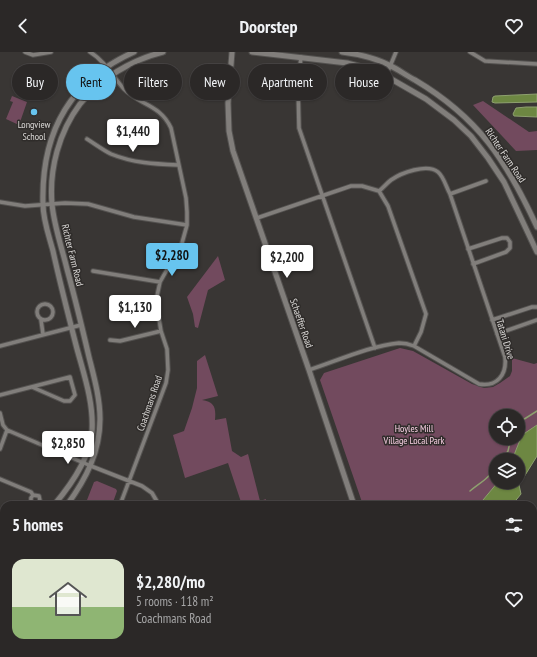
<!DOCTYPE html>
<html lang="en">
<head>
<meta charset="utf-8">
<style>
  :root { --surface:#2b2827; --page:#373433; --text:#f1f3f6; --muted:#a6a6a7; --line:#474444; --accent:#67c4ef }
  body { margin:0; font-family:"PT Sans Narrow",sans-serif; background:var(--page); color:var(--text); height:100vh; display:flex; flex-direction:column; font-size:15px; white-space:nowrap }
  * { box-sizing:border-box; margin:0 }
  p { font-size:13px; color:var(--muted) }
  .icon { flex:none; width:22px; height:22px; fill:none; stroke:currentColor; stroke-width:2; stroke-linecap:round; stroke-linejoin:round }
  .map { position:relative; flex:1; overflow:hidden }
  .sheet { position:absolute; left:0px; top:449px; width:537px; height:156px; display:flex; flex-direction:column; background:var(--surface); border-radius:12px 12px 0 0; box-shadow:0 1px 3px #0004,0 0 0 1px var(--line) }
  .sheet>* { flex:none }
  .hud { position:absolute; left:12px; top:12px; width:513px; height:36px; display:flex; gap:8px }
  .controls { position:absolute; left:489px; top:357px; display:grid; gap:8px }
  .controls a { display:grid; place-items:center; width:36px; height:36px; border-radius:50%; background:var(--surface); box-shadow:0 1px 3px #0004,0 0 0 1px var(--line); font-size:20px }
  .price { position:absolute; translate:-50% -34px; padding:0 9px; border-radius:4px; background:#fff; color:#222; font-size:13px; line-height:26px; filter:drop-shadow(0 1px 2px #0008) }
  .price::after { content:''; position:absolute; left:50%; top:24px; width:12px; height:9px; margin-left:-6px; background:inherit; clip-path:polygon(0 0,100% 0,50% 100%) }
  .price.active { background:var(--accent); color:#111 }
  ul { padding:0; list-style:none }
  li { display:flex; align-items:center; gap:12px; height:100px; padding:0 12px }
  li+li { border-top:1px solid var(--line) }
  li span { display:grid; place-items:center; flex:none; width:112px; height:80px; border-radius:12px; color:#555 }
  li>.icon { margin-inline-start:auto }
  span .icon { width:48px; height:48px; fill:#fffc; stroke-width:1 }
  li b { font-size:17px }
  h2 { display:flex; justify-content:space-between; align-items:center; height:48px; padding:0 12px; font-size:17px }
  .tag { padding:0 14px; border-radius:18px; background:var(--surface); box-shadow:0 1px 3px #0004,0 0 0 1px var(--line); font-size:14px; line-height:36px }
  .tag.active { background:var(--accent); color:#111 }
  header { display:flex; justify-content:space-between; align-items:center; height:52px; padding:0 12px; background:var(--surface); font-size:18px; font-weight:700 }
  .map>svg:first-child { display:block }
</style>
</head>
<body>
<header><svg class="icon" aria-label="back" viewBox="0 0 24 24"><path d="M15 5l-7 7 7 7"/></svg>Doorstep<svg class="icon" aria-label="heart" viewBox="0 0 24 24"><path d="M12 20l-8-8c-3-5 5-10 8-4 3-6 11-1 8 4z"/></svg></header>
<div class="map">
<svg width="537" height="605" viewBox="0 0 537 605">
  <rect width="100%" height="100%" fill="#393634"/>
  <path fill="#724a5e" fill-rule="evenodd" d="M12,44L27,50L19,73L6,67L13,50L10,49Z
    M483,49L529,80L537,79V98L516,99L473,53Z
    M218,204L225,228L208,238L198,276L195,275L193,262L187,245Z
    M400,296L413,299L472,332L484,336L493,335L500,331L510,324L512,319V306L534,312L537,311V373L522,383L512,408H496V430H498L483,448L486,453H363L320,328L324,321ZM496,364H518V386H496Z
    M205,303L218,344L202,348C215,350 216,356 215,368L226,366L232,399L241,405L248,402L260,449L266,447L265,453H242L228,411L185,426L173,383L184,379L192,356L197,336V309Z
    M97,429L116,437L117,439L112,453C103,453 92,455 87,448L94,430Z
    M0,552L4,563V601H19L21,605H0Z"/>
  <path fill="#6d8742" stroke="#8ea06f" d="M537,42V50L495,51L492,50L493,45L495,44Z
    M526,55H537V65L514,64L513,62L516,56Z
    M537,373V404L519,433L521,442L512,453H487L483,448L498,430H518V408H512L522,383Z"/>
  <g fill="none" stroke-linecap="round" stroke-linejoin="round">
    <path stroke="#8ea06f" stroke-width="1.5" d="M518,371L537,359
      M502,408L508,399L511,386
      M470,439C481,430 490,426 496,413"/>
    <g stroke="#545250" stroke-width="5.5">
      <path id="street" d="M25,0L33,3L51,0
        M90,0C105,9 113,25 124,37C139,53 160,52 171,76L186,146L187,160V173L182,191L160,230L157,244V255L161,279L167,297L168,318L166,331L120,453
        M470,0L485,9L537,12
        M301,5L298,33L299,76L375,296
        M386,24L396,0
        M87,87C95,92 103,98 111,102C133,111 155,112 178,113
        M450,142L486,129
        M0,150L25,154L65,151L88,152L134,165L187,173
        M257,166L351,134H362L379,139L388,154L426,262L421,280L414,294
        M468,197L502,186H507L510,190V196L506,200L473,212
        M93,219L160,230
        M37 260a8 8 0 1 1 16 0a8 8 0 1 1-16 0Z
        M41,268L43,282
        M492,268L532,255H537
        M497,282L537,268
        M110,288L120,289L161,279
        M0,294L81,273
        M309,318C337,309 369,294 399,291C404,291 409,292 414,294L479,332C497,335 507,323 505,305L450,142C446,135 444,125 438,120C427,111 401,121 391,128C387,131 383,136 379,139
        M0,343L70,325L75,343L70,349H64L32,335
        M0,361L3,373L7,378L91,414L142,434L152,441L159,453
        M0,397L7,378
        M0,427L31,440L33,443L39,444L40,449L38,452H34L31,449V446L33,443
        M533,495L537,496
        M96,601L97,605
        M151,601L153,605
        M208,601L209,605
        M298,601L299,605"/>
    </g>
    <g stroke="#545250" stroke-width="7">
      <path id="secondary" d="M232,0L228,51L229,79L233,99L309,318L354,453
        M252,0L347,11L373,18L386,24L426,47L454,68L471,84L488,106L504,130L537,200
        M342,0C358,2 376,6 391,14C399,18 407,24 415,28C479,66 506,108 537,175
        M54,453C71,433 90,406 92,379C94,350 83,320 76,293C68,262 60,231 53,199C49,184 43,168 43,152C41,82 69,29 134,0
        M67,453C86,427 100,400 100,367C100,346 94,325 89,305C82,275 75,246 67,217C62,196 54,174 52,152C49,117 59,80 80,52C101,26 131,8 163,0
        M0,488L4,486
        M0,497L4,496
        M403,601L404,605"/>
    </g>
    <g stroke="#545250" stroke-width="8">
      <path id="primary" d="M0,532L4,551
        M24,601L26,605"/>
    </g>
    <use href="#street" stroke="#817e7b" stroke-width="3.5"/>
    <use href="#secondary" stroke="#817e7b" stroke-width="5"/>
    <use href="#primary" stroke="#ca8c89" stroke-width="6"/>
  </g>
  <circle fill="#67c4ef" stroke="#2f2c2a" stroke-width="1.5" cx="34" cy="60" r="4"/>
  <g text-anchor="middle" stroke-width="3" stroke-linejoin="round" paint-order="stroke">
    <g font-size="10" fill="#dbd9d7" stroke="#2f2c2a">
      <text x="34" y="76">Longview<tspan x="34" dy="12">School</tspan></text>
    </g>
    <g font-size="10" fill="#dbd9d7" stroke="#2f2c2a">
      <text transform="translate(506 103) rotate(56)" y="4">Richter Farm Road</text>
      <text transform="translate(73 203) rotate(76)" y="4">Richter Farm Road</text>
      <text transform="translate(302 271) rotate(71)" y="4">Schaeffer Road</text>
      <text transform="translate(506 287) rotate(73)" y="4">Tatani Drive</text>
      <text transform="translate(149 351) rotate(-71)" y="4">Coachmans Road</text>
    </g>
    <g font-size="10" fill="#f9d0e4" stroke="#2f2c2a">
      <text x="414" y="380">Hoyles Mill<tspan x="414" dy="12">Village Local Park</tspan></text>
    </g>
  </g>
</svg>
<div class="controls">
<a><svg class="icon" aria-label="locate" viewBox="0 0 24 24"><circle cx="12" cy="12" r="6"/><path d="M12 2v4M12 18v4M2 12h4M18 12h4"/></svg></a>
<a><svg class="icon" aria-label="layers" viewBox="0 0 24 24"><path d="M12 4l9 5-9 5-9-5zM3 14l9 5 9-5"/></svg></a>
</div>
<b class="price" style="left:133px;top:101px">$1,440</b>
<b class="price active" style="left:172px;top:225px">$2,280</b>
<b class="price" style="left:287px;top:227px">$2,200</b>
<b class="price" style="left:135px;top:277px">$1,130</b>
<b class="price" style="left:68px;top:413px">$2,850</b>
<div class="hud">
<a class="tag">Buy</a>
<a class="tag active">Rent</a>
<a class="tag">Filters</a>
<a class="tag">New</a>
<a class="tag">Apartment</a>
<a class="tag">House</a>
</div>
<section class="sheet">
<h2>5 homes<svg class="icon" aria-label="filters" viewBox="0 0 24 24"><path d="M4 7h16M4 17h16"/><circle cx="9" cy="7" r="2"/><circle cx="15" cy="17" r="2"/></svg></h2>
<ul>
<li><span style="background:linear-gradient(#dfe7d0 60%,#8fb573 0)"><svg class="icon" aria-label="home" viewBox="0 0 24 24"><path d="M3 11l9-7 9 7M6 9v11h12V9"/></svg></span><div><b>$2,280/mo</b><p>5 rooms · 118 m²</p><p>Coachmans Road</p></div><svg class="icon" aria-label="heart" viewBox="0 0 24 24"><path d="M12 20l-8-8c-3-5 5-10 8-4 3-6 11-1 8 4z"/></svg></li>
</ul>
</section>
</div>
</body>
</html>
